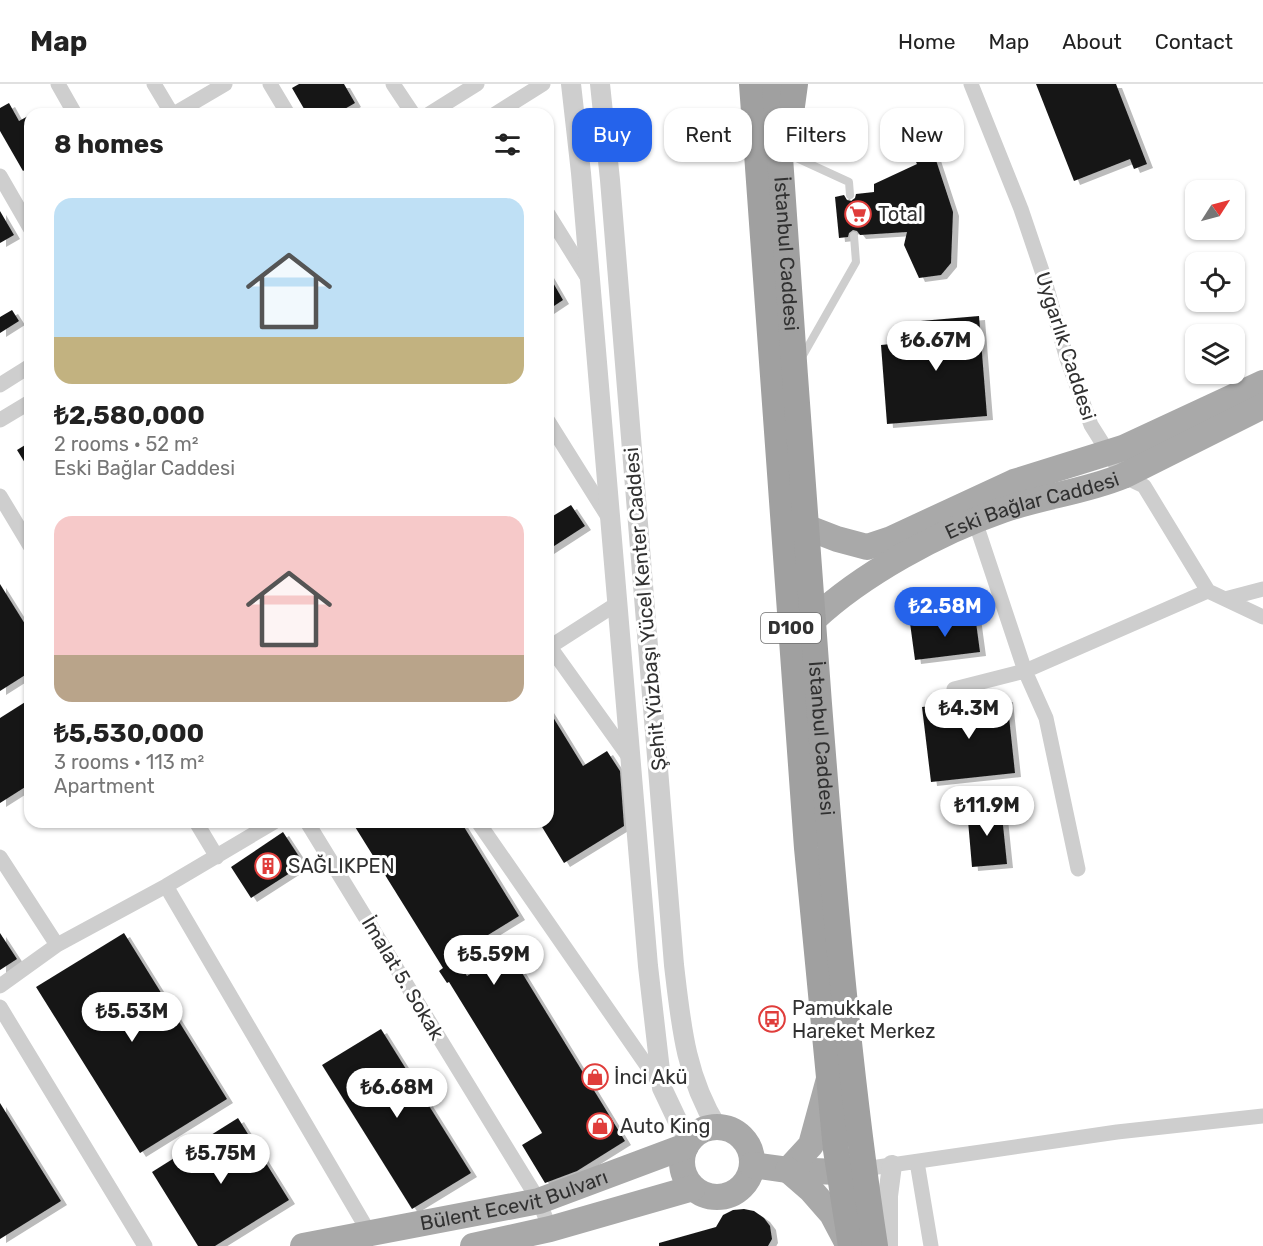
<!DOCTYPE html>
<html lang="en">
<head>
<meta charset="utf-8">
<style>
  :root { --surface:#fff; --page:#f6f6f6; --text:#222; --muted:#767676; --line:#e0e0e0; --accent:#2563eb }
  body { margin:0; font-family:Rubik,sans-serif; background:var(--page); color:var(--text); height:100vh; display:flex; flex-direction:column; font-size:22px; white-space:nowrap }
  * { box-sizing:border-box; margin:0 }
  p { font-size:20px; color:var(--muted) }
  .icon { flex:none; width:33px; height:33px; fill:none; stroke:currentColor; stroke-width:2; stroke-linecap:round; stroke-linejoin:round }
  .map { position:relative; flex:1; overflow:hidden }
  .drawer { position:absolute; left:24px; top:24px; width:530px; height:720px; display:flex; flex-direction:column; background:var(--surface); border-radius:18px; box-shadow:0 2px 4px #0004 }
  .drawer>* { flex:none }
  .guide { position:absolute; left:572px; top:24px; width:570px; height:54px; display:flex; gap:12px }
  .needle { width:39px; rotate:54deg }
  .fabs { position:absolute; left:1185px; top:96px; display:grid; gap:12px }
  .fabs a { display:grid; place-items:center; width:60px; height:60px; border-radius:12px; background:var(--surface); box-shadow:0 2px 4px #0004; font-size:30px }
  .price { position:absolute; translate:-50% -51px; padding:0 14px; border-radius:21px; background:#fff; color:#222; font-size:20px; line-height:39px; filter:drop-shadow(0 2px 3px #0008) }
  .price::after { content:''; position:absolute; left:50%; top:36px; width:18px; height:14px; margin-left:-9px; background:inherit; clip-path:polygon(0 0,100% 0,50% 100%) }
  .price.active { background:var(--accent); color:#fff }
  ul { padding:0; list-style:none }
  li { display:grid; align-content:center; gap:12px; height:318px; padding:0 30px }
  li span { display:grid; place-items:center; height:186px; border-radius:18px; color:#555 }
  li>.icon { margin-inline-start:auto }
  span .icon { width:108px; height:108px; fill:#fffc; stroke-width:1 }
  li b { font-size:26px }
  h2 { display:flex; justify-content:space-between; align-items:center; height:72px; padding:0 30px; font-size:26px }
  .tag { padding:0 21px; border-radius:18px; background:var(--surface); box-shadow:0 2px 4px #0004; font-size:21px; line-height:54px }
  .tag.active { background:var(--accent); color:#fff }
  header { display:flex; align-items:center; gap:36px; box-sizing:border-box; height:84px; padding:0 30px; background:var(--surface); border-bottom:2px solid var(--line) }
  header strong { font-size:28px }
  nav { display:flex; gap:33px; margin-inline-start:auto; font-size:21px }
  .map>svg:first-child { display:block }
</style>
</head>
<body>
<header>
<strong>Map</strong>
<nav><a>Home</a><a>Map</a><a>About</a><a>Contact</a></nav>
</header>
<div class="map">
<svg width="1263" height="1162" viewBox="0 0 1263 1162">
  <defs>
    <filter id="shadow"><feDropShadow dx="6" dy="4" stdDeviation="0" flood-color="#0004"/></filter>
  </defs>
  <rect width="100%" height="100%" fill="#fff"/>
  <path fill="#181818" filter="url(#shadow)" d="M299,0H344L355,19L336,30H307L292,4Z
    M1036,0H1116L1147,80L1134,85L1130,75L1074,97Z
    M9,19L19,37L30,31V83L23,87L0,47V24Z
    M918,37L935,73L953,128L951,179L941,191L919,194L904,161L907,148L860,151L857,147L853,146L849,149L848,153L839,154L835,113L844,111L847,116L851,117L855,114L856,110L874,108V100L917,80L900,45Z
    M0,127L14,151L0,159Z
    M548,190L563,216L548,226Z
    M12,226L19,237L0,249V233Z
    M979,232L987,332L887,340L881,261L910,258L909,238Z
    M30,358V387L17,366Z
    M571,421L585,442L548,466V435Z
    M0,500L30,548V588L0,607Z
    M975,531L980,568L915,576L910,539Z
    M1007,614L1015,689L931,698L922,623Z
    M30,615V700L0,719V634Z
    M548,625L583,682L607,667L620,687L624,742L564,779L539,738H548Z
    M1001,722L1007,780L972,783L967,725Z
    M352,738H461L519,832L454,872L467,892L508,866L625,1057L577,1087L545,1099L522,1061L542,1049L541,1047L449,898L447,899L439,887L443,884Z
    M283,748L304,780L251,814L231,783Z
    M0,849L17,875L0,886Z
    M124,849L227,1015L140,1069L36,903Z
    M381,945L471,1089L412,1125L322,981Z
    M0,1019L61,1117L0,1155Z
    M238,1034L289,1116L215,1162H198L152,1088Z
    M744,1125L754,1127L764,1134L770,1142L772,1155L768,1162H659V1159L716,1143L723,1131L733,1126Z"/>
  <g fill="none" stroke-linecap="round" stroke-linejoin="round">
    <path stroke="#cecece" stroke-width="8" d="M788,70L849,98L850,111
      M802,273L856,178L854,152"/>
    <path stroke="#cecece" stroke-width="15" d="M58,0L75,30
      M154,0L172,30
      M270,0L288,30
      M393,0L413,30
      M971,0L1021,125L1042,187L1067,275L1091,341L1123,392L1144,402L1208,507L1263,533
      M174,30L225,0
      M429,30L477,0
      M495,30L543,0
      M0,92L30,144
      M548,130L589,196
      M0,301L30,282
      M0,336L30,318
      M548,337L610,436
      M0,412L30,462
      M975,437L1025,587L1046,634L1078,785
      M1225,515L1263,505
      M550,563L631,676
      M548,564L618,519
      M954,605L1025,587L1208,507
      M196,738L217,773
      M307,738L539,1117L550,1145
      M478,738L661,1002
      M0,773L57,861L166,802L274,738
      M166,802L370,1150
      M0,902L57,861
      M0,923L145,1162
      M917,1078L931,1162
      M864,1085L1117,1048L1263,1032"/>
    <path stroke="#cecece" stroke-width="20" d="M571,0L581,89L648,882L662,1004L680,1042L690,1056
      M600,0L610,96L674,881C681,940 685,991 717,1043
      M888,1162V1112L892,1081"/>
    <g stroke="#a9a9a9" stroke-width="26">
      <path d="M806,443L837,455L867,463L891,455L1014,398L1123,364L1263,299"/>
      <path id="s1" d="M813,536C862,490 939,448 1003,426C1043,412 1084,408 1123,392L1263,322"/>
      <circle cx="717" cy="1078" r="35"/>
      <path d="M752,1081L788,1086L839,1088"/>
      <path d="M788,1086L811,1061L829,995"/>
      <path d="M788,1086L811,1106L832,1130L849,1162"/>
      <path id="s2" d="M303,1162L539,1117L686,1062"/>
      <path d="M473,1162L550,1145L693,1104"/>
    </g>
    <g stroke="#a0a0a0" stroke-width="26">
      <path d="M752,0L807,764L836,1066L851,1162"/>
      <path id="s3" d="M775,0C789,207 803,413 819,620C833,801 848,983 875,1162"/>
      <path d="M789,44L795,0"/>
    </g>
  </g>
  <defs>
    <g id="supermarket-ring" transform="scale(1.35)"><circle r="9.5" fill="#fff" stroke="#e03d3b" stroke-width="1.5"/><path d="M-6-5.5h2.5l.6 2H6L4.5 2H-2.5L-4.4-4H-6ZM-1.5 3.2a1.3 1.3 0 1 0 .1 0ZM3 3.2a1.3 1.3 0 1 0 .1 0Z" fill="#e03d3b"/></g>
    <g id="building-ring" transform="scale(1.35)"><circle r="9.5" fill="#fff" stroke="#e03d3b" stroke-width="1.5"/><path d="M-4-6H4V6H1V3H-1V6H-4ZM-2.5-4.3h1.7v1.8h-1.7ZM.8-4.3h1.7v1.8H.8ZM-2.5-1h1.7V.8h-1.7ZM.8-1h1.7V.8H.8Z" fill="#e03d3b"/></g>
    <g id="bus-ring" transform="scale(1.35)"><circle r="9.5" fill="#fff" stroke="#e03d3b" stroke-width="1.5"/><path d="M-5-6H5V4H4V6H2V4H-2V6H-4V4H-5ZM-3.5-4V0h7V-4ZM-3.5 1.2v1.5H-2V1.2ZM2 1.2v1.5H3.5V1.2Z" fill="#e03d3b"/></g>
    <g id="shop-ring" transform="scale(1.35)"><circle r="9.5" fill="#fff" stroke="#e03d3b" stroke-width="1.5"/><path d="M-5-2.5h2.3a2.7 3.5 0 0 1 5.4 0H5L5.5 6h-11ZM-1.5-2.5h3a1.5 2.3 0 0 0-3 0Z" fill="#e03d3b"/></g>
  </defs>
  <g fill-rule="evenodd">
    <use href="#supermarket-ring" x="858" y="130"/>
    <use href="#building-ring" x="268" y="782"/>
    <use href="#bus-ring" x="772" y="935"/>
    <use href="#shop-ring" x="595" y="993"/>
    <use href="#shop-ring" x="600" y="1042"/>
  </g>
  <g text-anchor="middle" stroke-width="6" stroke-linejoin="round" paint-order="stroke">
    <rect fill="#fff" stroke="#6f6f6f" stroke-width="1.5" x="761" y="529" width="60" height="30" rx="4.5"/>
    <g font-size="18" font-weight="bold" fill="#313131">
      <text x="791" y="550">D100</text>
    </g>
    <g font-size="20" fill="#313131" stroke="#fff" text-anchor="start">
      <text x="878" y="137">Total</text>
      <text x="288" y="789">SAĞLIKPEN</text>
      <text x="792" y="931">Pamukkale<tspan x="792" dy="23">Hareket Merkez</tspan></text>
      <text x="614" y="1000">İnci Akü</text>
      <text x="620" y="1049">Auto King</text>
    </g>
    <g font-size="20" fill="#313131" stroke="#fff">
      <text dy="7" stroke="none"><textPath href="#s3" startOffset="170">İstanbul Caddesi</textPath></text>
      <text transform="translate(1066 262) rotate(72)" y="7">Uygarlık Caddesi</text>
      <text dy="7" stroke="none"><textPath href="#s1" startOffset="250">Eski Bağlar Caddesi</textPath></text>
      <text transform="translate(645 525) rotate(-95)" y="7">Şehit Yüzbaşı Yücel Kenter Caddesi</text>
      <text dy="7" stroke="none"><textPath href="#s3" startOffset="656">İstanbul Caddesi</textPath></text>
      <text transform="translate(403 894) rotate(59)" y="7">İmalat 5. Sokak</text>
      <text dy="7" stroke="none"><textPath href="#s2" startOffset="216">Bülent Ecevit Bulvarı</textPath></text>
    </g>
  </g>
</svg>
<div class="fabs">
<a><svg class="needle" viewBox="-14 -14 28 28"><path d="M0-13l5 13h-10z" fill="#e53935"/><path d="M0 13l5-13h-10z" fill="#767676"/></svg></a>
<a><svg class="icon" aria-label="locate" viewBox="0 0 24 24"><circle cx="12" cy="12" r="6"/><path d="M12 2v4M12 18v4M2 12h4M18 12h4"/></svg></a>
<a><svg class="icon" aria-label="layers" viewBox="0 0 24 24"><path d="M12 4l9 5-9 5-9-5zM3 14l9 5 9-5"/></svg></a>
</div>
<b class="price" style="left:936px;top:288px">₺6.67M</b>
<b class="price active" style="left:945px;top:554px">₺2.58M</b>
<b class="price" style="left:969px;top:656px">₺4.3M</b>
<b class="price" style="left:987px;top:753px">₺11.9M</b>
<b class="price" style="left:494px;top:902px">₺5.59M</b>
<b class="price" style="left:132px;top:959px">₺5.53M</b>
<b class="price" style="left:397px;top:1035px">₺6.68M</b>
<b class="price" style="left:221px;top:1101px">₺5.75M</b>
<div class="guide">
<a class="tag active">Buy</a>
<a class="tag">Rent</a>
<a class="tag">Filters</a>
<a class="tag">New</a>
</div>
<section class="drawer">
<h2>8 homes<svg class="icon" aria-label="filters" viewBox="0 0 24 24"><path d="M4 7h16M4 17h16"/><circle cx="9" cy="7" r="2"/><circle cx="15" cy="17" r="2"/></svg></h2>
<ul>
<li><span style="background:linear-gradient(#bfe0f5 75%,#c2b280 0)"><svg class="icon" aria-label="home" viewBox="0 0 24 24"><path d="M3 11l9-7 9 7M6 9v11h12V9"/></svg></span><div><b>₺2,580,000</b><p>2 rooms · 52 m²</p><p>Eski Bağlar Caddesi</p></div></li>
<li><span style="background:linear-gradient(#f6c9c9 75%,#b9a48a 0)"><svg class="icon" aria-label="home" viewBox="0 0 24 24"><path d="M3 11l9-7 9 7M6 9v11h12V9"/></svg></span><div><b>₺5,530,000</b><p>3 rooms · 113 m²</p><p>Apartment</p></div></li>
</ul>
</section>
</div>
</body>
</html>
